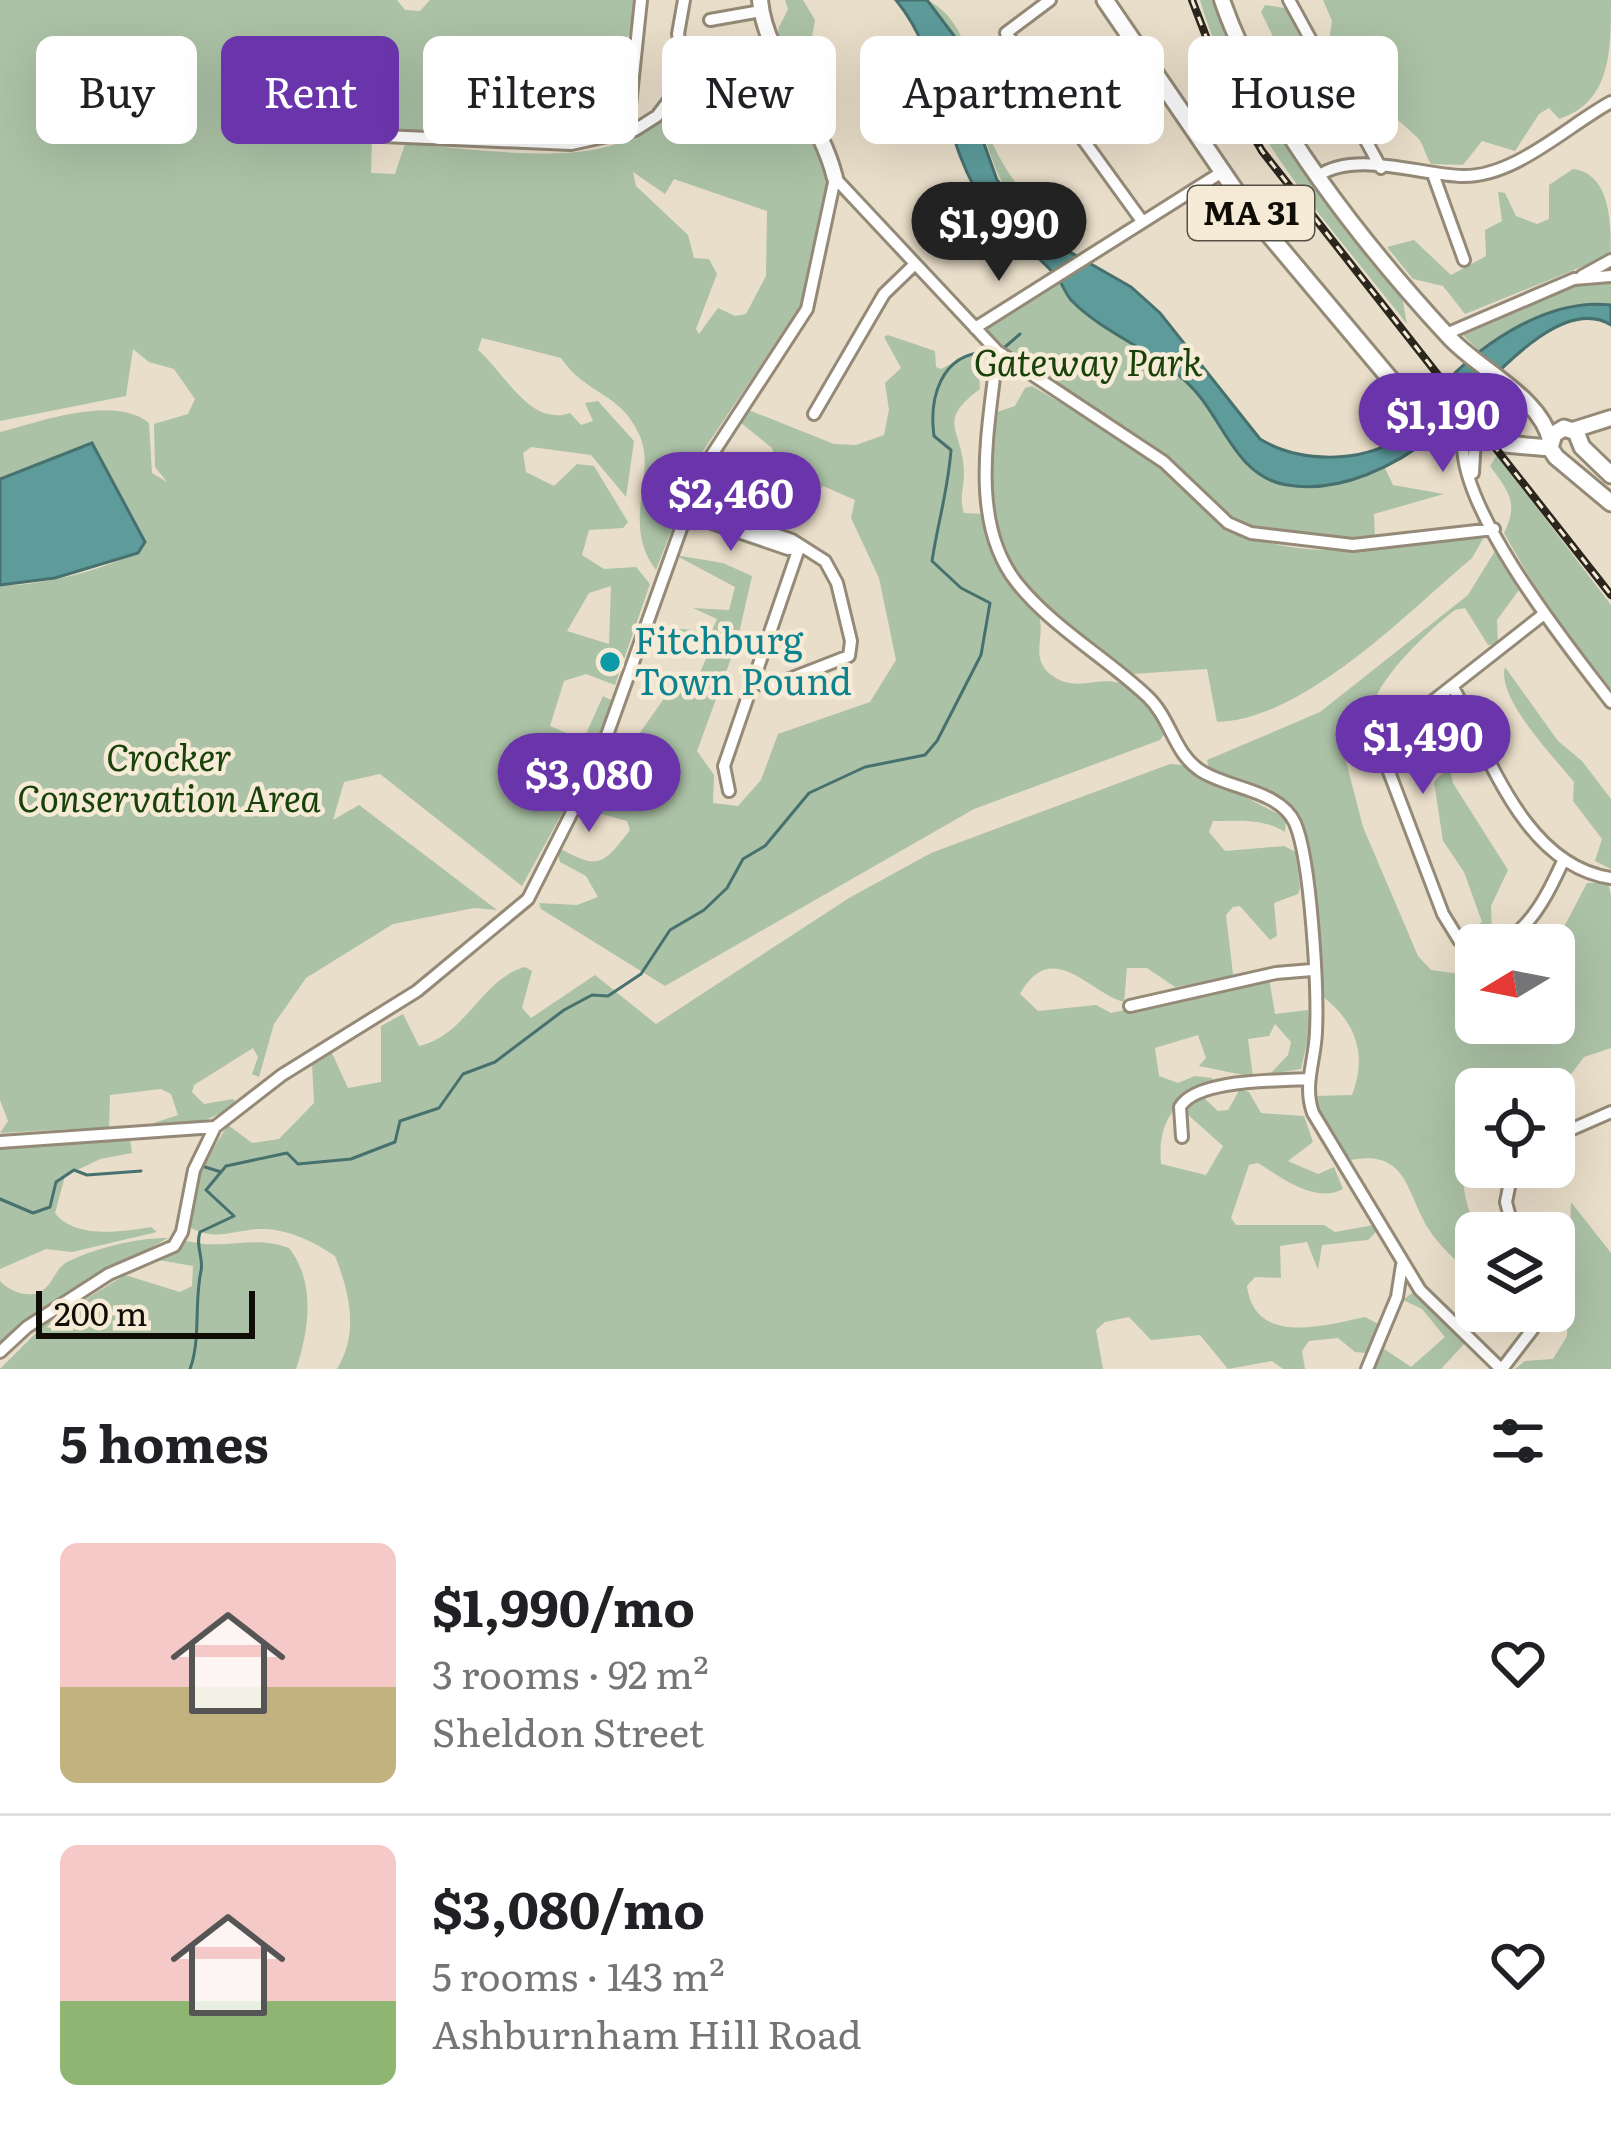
<!DOCTYPE html>
<html lang="en">
<head>
<meta charset="utf-8">
<style>
  :root { --surface:#fff; --page:#f6f6f6; --text:#202124; --muted:#757577; --line:#e0e0e0; --accent:#6a34ab }
  body { margin:0; font-family:Literata,serif; background:var(--page); color:var(--text); height:100vh; display:flex; flex-direction:column; font-size:45px; white-space:nowrap }
  * { box-sizing:border-box; margin:0 }
  p { font-size:39px; color:var(--muted) }
  .icon { flex:none; width:66px; height:66px; fill:none; stroke:currentColor; stroke-width:2; stroke-linecap:round; stroke-linejoin:round }
  .map { position:relative; height:1369px; overflow:hidden }
  .side { display:flex; flex-direction:column; background:var(--surface); flex:1 }
  .side>* { flex:none }
  .guide { position:absolute; left:36px; top:36px; width:1539px; height:108px; display:flex; gap:24px }
  .needle { width:78px; rotate:260deg }
  .buttons { position:absolute; left:1455px; top:924px; display:grid; gap:24px }
  .buttons a { display:grid; place-items:center; width:120px; height:120px; border-radius:18px; background:var(--surface); box-shadow:0 12px 48px #0002; font-size:60px }
  .scale { position:absolute; left:36px; bottom:30px; width:219px; box-sizing:border-box; padding-left:12px; border:6px solid #100c06; border-top:0; font-size:33px; line-height:42px; white-space:nowrap; color:#100c06; -webkit-text-stroke:9px #f6ebd6; paint-order:stroke }
  .price { position:absolute; translate:-50% -102px; padding:0 27px; border-radius:42px; background:var(--accent); color:#fff; font-size:39px; line-height:78px; filter:drop-shadow(0 3px 6px #0008) }
  .price::after { content:''; position:absolute; left:50%; top:72px; width:36px; height:27px; margin-left:-18px; background:inherit; clip-path:polygon(0 0,100% 0,50% 100%) }
  .price.on { background:#222; color:#fff }
  ul { padding:0; list-style:none }
  li { display:flex; align-items:center; gap:36px; height:300px; padding:0 60px }
  li+li { border-top:3px solid var(--line) }
  li span { display:grid; place-items:center; flex:none; width:336px; height:240px; border-radius:18px; color:#555 }
  li>.icon { margin-inline-start:auto }
  span .icon { width:144px; height:144px; fill:#fffc; stroke-width:1 }
  li b { font-size:51px }
  h2 { display:flex; justify-content:space-between; align-items:center; height:144px; padding:0 60px; font-size:51px }
  .tag { padding:0 42px; border-radius:18px; background:var(--surface); box-shadow:0 12px 48px #0002; font-size:42px; line-height:108px }
  .tag.on { background:var(--accent); color:#fff }
  .map>svg:first-child { display:block }
</style>
</head>
<body>
<div class="map">
<svg width="1611" height="1369" viewBox="0 0 1611 1369">
  <rect width="100%" height="100%" fill="#e9dec9"/>
  <path fill="#acc2a6" fill-rule="evenodd" d="M0,0H397L405,10L420,11L430,0H635L632,32L611,55L592,52L570,91L533,130L556,136L592,129L609,102L602,78L626,59L619,123C594,153 384,132 338,127L337,136L372,139L371,173L395,174L405,144C464,147 578,167 629,138C662,120 679,82 712,62L728,99L751,90L755,96L763,91L773,104L800,91L827,181L806,298L701,454L656,570C620,523 658,475 639,434C620,392 586,395 561,358L482,338L478,350C505,373 530,427 570,413L581,425L593,421L585,403L598,401L634,441L626,497L591,455L531,447L523,453L526,472L554,486L577,464L594,466L628,522L623,528L589,530L582,555L604,569L636,567L650,584L615,685L586,674L564,681L550,726L576,737L586,734L603,696L613,701L590,763L543,776L537,794L552,807L562,805L577,776L582,777L522,886L380,774L344,782L333,820L359,805L497,910L474,908L393,924L306,978L274,1024L259,1077L252,1074L258,1057L253,1048L194,1085L192,1092L204,1104L233,1099L238,1104C210,1120 185,1131 154,1123L178,1115L171,1094L161,1089L110,1095L109,1127L0,1133L8,1121L0,1100V585C31,588 129,567 145,542L92,443L0,479V432C40,422 114,394 149,423L152,473L167,482L155,467L154,424L188,414L195,399L174,369L149,362L133,349L126,396L0,421ZM633,172L665,194L674,179L767,211L766,276L746,314L735,316L718,308L699,334L696,329L717,274L709,259L694,258L688,235L636,186ZM611,586L609,644L567,631L589,593Z
    M785,0H803L815,20L810,48L833,94C816,81 770,56 779,27C782,20 786,15 788,9Z
    M927,0C971,22 973,80 985,122C999,174 1042,213 1073,255C955,182 1003,92 927,0Z
    M1200,0H1216L1260,101L1401,290L1407,324C1328,223 1237,126 1200,0Z
    M1323,0H1611C1611,52 1611,102 1559,119L1549,108L1539,114L1515,151L1482,141L1463,165L1431,164C1425,155 1424,145 1418,138C1402,123 1365,91 1347,86L1327,54L1332,21Z
    M1265,5L1285,8L1337,108L1331,123L1300,110L1282,55L1261,12Z
    M1573,169C1611,174 1611,223 1611,255L1465,314L1443,286L1413,279L1387,247L1414,240L1451,275L1486,256L1485,230L1502,221L1498,192L1505,193L1516,216L1537,224L1549,219V185Z
    M1056,275C1080,316 1126,333 1163,361C1196,385 1216,422 1238,455L1358,479L1384,466L1393,485L1444,494L1374,514L1375,538L1328,544L1228,523L1189,484L1067,402L975,328Z
    M1611,282V305H1572L1479,351L1463,335L1568,287Z
    M888,335L935,351L936,367L941,369L984,347L988,355L978,364L980,389C934,423 964,429 964,474C964,489 959,498 964,513L984,514C991,531 996,551 1005,567C1014,583 1031,596 1038,613C1047,634 1029,657 1050,674C1089,705 1120,643 1165,733L1160,740L974,809L665,986L541,909L539,903L577,905L598,897L586,876L560,862L558,853L563,850C600,871 605,862 630,830L627,821L584,809L593,793L638,804L654,760L639,734L675,683L695,685L708,654L679,629L712,631L717,619L693,608L729,610L735,587L675,555L723,563L752,576L737,642L697,751L714,775L713,803L738,806L761,780L778,734L870,702L896,660L879,578L851,518L855,500L823,486L782,530L700,499L745,496L752,474L775,458L772,448L741,423L746,409L834,444L856,445L884,435L889,410L885,383L901,368L884,337Z
    M1032,386C1077,413 1124,438 1166,471C1187,487 1203,514 1227,527C1299,565 1397,547 1474,535L1483,539L1472,558C1408,612 1304,720 1217,722L1207,669L1133,674C1023,589 973,565 997,412L1015,406L1025,388Z
    M1497,455L1611,605V689L1547,608L1504,533C1519,503 1509,492 1490,466Z
    M1495,551L1519,590L1497,620L1498,644L1488,645L1465,608L1455,610C1431,628 1379,677 1372,708C1369,724 1378,731 1371,747L1351,730L1339,734L1363,827L1418,956L1431,970L1476,976V1023H1554V946L1587,883H1608L1611,895V1048L1584,1057L1559,1090L1476,1089V1149C1451,1179 1470,1204 1476,1236C1478,1249 1476,1264 1476,1277C1460,1265 1439,1246 1428,1228C1406,1192 1407,1149 1351,1160L1321,1123L1312,1096L1352,1095C1369,1051 1353,1018 1318,993L1304,833L1296,814L1286,802L1209,770L1207,760L1320,712L1468,595Z
    M1505,667L1558,741L1582,761L1611,799V869L1595,861L1602,839L1573,801L1574,782C1554,757 1496,698 1505,667Z
    M1170,764L1182,765L1286,818L1285,832C1263,818 1238,821 1213,821L1209,832L1225,851L1284,846L1296,852L1300,888L1298,894L1274,903L1277,936L1270,940L1240,906L1233,907L1226,915L1233,974L1228,978L1175,987L1147,968H1127L1124,1002C1088,992 1052,937 1020,994L1038,1011L1096,1005L1111,1013L1269,978L1275,1014L1308,1010L1310,1030L1301,1069L1270,1074L1288,1055L1291,1042L1275,1024L1269,1036L1248,1039L1253,1077L1199,1066L1206,1058L1198,1035L1155,1048L1159,1076L1178,1083L1195,1076L1212,1078L1215,1083C1177,1098 1157,1119 1161,1164L1206,1175L1223,1146L1186,1113L1191,1100L1203,1097L1218,1111L1228,1110L1240,1089L1249,1092L1261,1113L1304,1116L1313,1142L1288,1161L1318,1174L1334,1167L1343,1189C1316,1204 1282,1178 1258,1163L1249,1165L1231,1218L1236,1225H1324L1335,1232L1374,1225L1376,1232L1368,1240L1322,1245L1318,1270L1307,1242L1280,1246L1281,1278L1255,1277L1247,1286C1255,1347 1325,1325 1365,1317L1380,1325L1366,1353L1355,1352L1338,1338L1309,1341L1302,1351L1305,1369H1283L1272,1361L1228,1369L1200,1335L1151,1340L1129,1317L1105,1322L1096,1330L1103,1369H337C359,1333 350,1294 335,1256C314,1242 291,1230 264,1229C238,1228 215,1243 190,1227L199,1171L228,1125L252,1143L279,1139L314,1103L312,1063L331,1051L348,1088L381,1082V1026L403,1014L419,1046C466,1036 482,978 525,967L532,971L522,1008L531,1018L595,975L656,1024L849,898L931,853Z
    M1449,766L1453,783L1508,870L1491,906L1492,935H1463L1482,922L1464,872L1443,841L1434,782Z
    M130,1139L132,1153L100,1159L65,1176L55,1213C75,1239 121,1232 151,1227L157,1232L72,1252L46,1249L0,1269V1146Z
    M1571,1202L1611,1253V1369H1515L1525,1361L1553,1359L1567,1336Z
    M168,1238L42,1308L0,1345V1281C7,1289 21,1296 34,1294C52,1291 53,1270 67,1262C96,1248 135,1238 168,1238Z
    M187,1241C228,1251 252,1234 289,1248C316,1282 309,1331 296,1369H0L45,1324L125,1275L180,1292L192,1286L193,1266L158,1260Z
    M1412,1293L1465,1343L1441,1369H1369L1380,1346L1411,1367L1445,1337L1422,1309L1403,1300Z"/>
  <path fill="#5e9c9c" stroke="#47716f" stroke-width="3" d="M896,0H927L964,49L981,135L997,180L1049,240L1131,287L1160,313L1260,439C1299,463 1361,464 1401,437C1415,428 1420,414 1430,401C1470,350 1544,297 1611,305V325C1555,290 1475,402 1437,433C1396,466 1340,494 1287,485C1241,478 1226,430 1201,398C1166,353 1109,339 1071,300C1065,293 1062,283 1057,277C1036,252 1005,233 986,206C941,142 946,61 896,0Z
    M92,443L145,542L138,553L55,578L0,585V479Z"/>
  <g fill="none" stroke-linecap="round" stroke-linejoin="round">
    <path stroke="#47716f" stroke-width="3" d="M1005,347L1020,334
      M202,1166L221,1172
      M0,1199L33,1213L50,1207L56,1182L74,1170L87,1175L141,1171
      M190,1369C201,1340 194,1303 201,1271C204,1257 195,1247 200,1232L234,1216L206,1190L226,1166L287,1153L298,1164L351,1159L395,1142L400,1121L439,1108L463,1074L495,1062L564,1010L592,995L608,996L641,974L670,930L704,910L727,888L743,859L765,846L809,793L865,767L925,755L937,741L981,655L990,603L961,588L932,561C938,522 948,490 951,450L934,436C929,399 940,354 986,352"/>
    <g stroke="#948a77" stroke-width="16">
      <path id="minor" d="M684,0L678,34L687,77
        M1050,0L1006,33L1142,221
        M1289,0L1381,168
        M710,20L761,11
        M336,134L571,144L635,130L657,116L687,77L769,40
        M627,134L641,0
        M1433,174L1464,260
        M1318,176C1355,150 1420,175 1463,176C1515,177 1567,126 1611,102
        M835,178L997,351L1164,462L1228,523L1251,533L1353,545L1494,529
        M1582,276L1611,260
        M975,328L1222,172
        M1446,334L1574,279L1611,276
        M997,351C990,424 967,520 1017,583C1053,628 1107,658 1148,697C1171,719 1174,754 1201,771C1229,789 1280,790 1295,823C1311,860 1318,989 1316,1032C1315,1061 1303,1085 1313,1113L1420,1290L1501,1369
        M814,414L884,294L915,264
        M1464,436C1452,502 1570,649 1611,702
        M1473,473L1475,438
        M686,509L694,506L792,540L825,561L837,583L851,641L849,656L772,686L753,683
        M686,509L691,516L788,549L799,548
        M1544,614L1391,734L1383,756L1443,914L1459,940C1517,963 1545,900 1564,859
        M1454,689C1489,756 1525,866 1611,878
        M729,791L724,766L799,548
        M1130,1006L1276,973L1312,970
        M1182,1137L1180,1107C1197,1079 1276,1081 1308,1079
        M1554,1137L1611,1112
        M0,1142L215,1127L282,1075L417,991L528,899L597,763L702,470L807,309L835,178
        M1513,1167L1506,1202L1514,1233
        M0,1352L27,1327L109,1274L174,1246L182,1232L194,1170L215,1127
        M1367,1369L1397,1297L1402,1265
        M1502,1369L1532,1330L1536,1311"/>
    </g>
    <g stroke="#948a77" stroke-width="20">
      <path id="major" d="M760,0C765,58 820,116 835,178
        M1222,0C1262,117 1364,245 1448,336C1477,369 1540,396 1550,440
        M1573,430L1611,418"/>
    </g>
    <g stroke="#948a77" stroke-width="21">
      <path id="highway" d="M1105,0L1250,212L1402,393L1453,431L1483,440
        M1505,444L1550,448
        M1611,475L1582,447L1576,432L1564,428L1554,434L1550,448L1556,457L1611,503"/>
    </g>
    <use href="#minor" stroke="#fff" stroke-width="10"/>
    <use href="#major" stroke="#fff" stroke-width="14"/>
    <use href="#highway" stroke="#fff" stroke-width="15"/>
    <g stroke="#2b261e" stroke-width="8">
      <path id="rail" d="M1192,0L1227,91L1262,151L1611,595"/>
    </g>
    <use href="#rail" stroke="#f6ebd6" stroke-width="3" stroke-dasharray="9" stroke-linecap="butt"/>
  </g>
  <circle fill="#0f9aa8" stroke="#f6ebd6" stroke-width="4.5" cx="610" cy="662" r="12"/>
  <g text-anchor="middle" stroke-width="9" stroke-linejoin="round" paint-order="stroke">
    <rect fill="#f6ebd6" stroke="#554f44" stroke-width="3" x="1188" y="186" width="126" height="54" rx="9"/>
    <g font-size="33" font-weight="bold" fill="#100c06">
      <text x="1251" y="225">MA 31</text>
    </g>
    <g font-size="36" font-style="italic" fill="#19420b" stroke="#f6ebd6">
      <text x="1088" y="376">Gateway Park</text>
      <text x="169" y="771">Crocker<tspan x="169" dy="41">Conservation Area</tspan></text>
    </g>
    <g font-size="36" fill="#0d838f" stroke="#f6ebd6" text-anchor="start">
      <text x="634" y="654">Fitchburg<tspan x="634" dy="41">Town Pound</tspan></text>
    </g>
  </g>
</svg>
<div class="buttons">
<a><svg class="needle" viewBox="-14 -14 28 28"><path d="M0-13l5 13h-10z" fill="#e53935"/><path d="M0 13l5-13h-10z" fill="#757577"/></svg></a>
<a><svg class="icon" aria-label="locate" viewBox="0 0 24 24"><circle cx="12" cy="12" r="6"/><path d="M12 2v4M12 18v4M2 12h4M18 12h4"/></svg></a>
<a><svg class="icon" aria-label="layers" viewBox="0 0 24 24"><path d="M12 4l9 5-9 5-9-5zM3 14l9 5 9-5"/></svg></a>
</div>
<div class="scale">200 m</div>
<b class="price on" style="left:999px;top:284px">$1,990</b>
<b class="price" style="left:1443px;top:475px">$1,190</b>
<b class="price" style="left:731px;top:554px">$2,460</b>
<b class="price" style="left:1423px;top:797px">$1,490</b>
<b class="price" style="left:589px;top:835px">$3,080</b>
<div class="guide">
<a class="tag">Buy</a>
<a class="tag on">Rent</a>
<a class="tag">Filters</a>
<a class="tag">New</a>
<a class="tag">Apartment</a>
<a class="tag">House</a>
</div>
</div>
<section class="side">
<h2>5 homes<svg class="icon" aria-label="filters" viewBox="0 0 24 24"><path d="M4 7h16M4 17h16"/><circle cx="9" cy="7" r="2"/><circle cx="15" cy="17" r="2"/></svg></h2>
<ul>
<li><span style="background:linear-gradient(#f6c9c9 60%,#c2b280 0)"><svg class="icon" aria-label="home" viewBox="0 0 24 24"><path d="M3 11l9-7 9 7M6 9v11h12V9"/></svg></span><div><b>$1,990/mo</b><p>3 rooms · 92 m²</p><p>Sheldon Street</p></div><svg class="icon" aria-label="heart" viewBox="0 0 24 24"><path d="M12 20l-8-8c-3-5 5-10 8-4 3-6 11-1 8 4z"/></svg></li>
<li><span style="background:linear-gradient(#f6c9c9 65%,#8fb573 0)"><svg class="icon" aria-label="home" viewBox="0 0 24 24"><path d="M3 11l9-7 9 7M6 9v11h12V9"/></svg></span><div><b>$3,080/mo</b><p>5 rooms · 143 m²</p><p>Ashburnham Hill Road</p></div><svg class="icon" aria-label="heart" viewBox="0 0 24 24"><path d="M12 20l-8-8c-3-5 5-10 8-4 3-6 11-1 8 4z"/></svg></li>
</ul>
</section>
</body>
</html>
